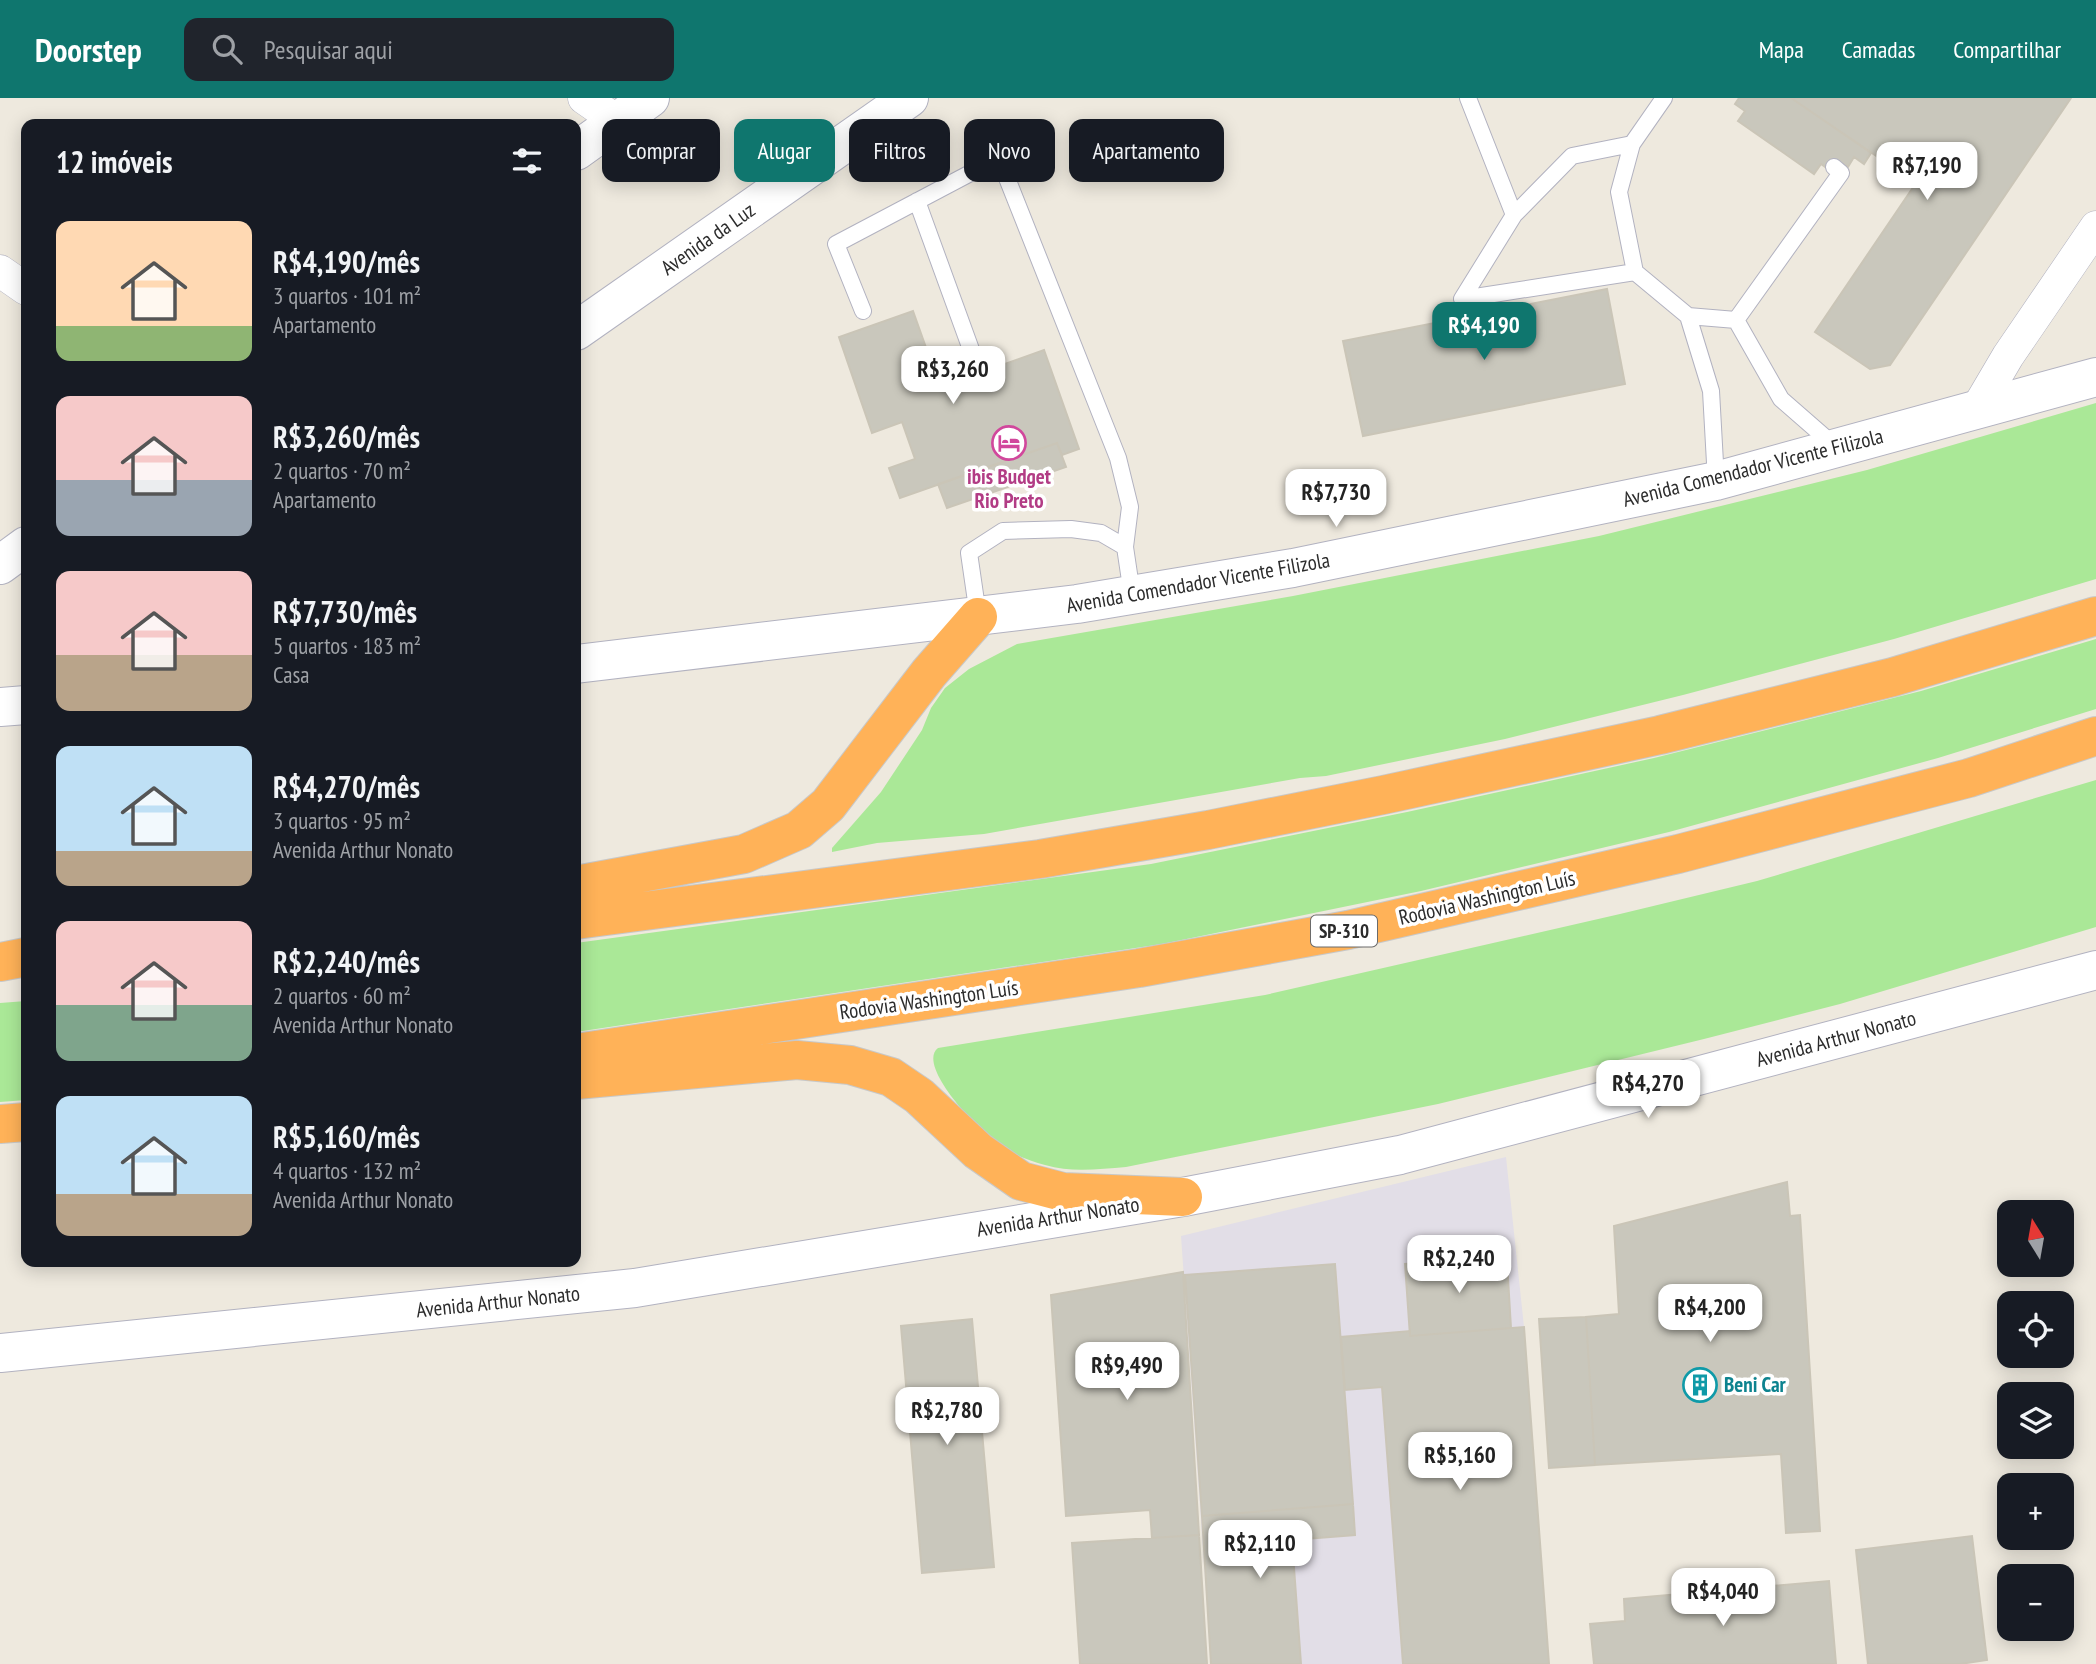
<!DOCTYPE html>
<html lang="pt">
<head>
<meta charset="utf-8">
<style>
  :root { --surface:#171b24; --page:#20242c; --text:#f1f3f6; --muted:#9ea1a6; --accent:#0f766e }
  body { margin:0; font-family:"PT Sans Narrow",sans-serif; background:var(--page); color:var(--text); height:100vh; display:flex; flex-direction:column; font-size:26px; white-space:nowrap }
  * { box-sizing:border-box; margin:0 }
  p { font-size:23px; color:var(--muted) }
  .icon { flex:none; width:38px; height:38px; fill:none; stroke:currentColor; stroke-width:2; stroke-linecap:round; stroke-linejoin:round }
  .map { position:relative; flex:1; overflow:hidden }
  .details { position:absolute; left:21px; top:21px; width:560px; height:1148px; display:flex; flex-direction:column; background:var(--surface); border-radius:14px; box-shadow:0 4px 18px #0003 }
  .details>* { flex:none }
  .guide { position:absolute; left:602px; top:21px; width:665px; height:63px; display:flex; gap:14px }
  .needle { width:46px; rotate:349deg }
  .buttons { position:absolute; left:1997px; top:1102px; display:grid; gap:14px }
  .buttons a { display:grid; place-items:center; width:77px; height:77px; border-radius:14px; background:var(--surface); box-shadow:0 4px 18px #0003; font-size:35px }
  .price { position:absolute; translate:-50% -60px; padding:0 16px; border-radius:14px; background:#fff; color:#222; font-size:23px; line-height:46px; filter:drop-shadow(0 2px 4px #0008) }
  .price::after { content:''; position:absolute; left:50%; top:42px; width:21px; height:16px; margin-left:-10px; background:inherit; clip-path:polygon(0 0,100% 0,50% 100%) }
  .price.on { background:var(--accent); color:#fff }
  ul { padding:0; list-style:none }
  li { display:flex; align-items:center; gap:21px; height:175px; padding:0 35px }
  li span { display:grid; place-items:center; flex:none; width:196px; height:140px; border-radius:14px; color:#555 }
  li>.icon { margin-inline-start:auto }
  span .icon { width:84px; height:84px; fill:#fffc; stroke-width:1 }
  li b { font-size:30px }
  h2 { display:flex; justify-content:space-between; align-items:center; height:84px; padding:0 35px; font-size:30px }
  .tag { padding:0 24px; border-radius:14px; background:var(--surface); box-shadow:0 4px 18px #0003; font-size:24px; line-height:63px }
  .tag.on { background:var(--accent); color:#fff }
  header { display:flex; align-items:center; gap:42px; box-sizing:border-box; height:98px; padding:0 35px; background:var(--accent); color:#fff }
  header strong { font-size:33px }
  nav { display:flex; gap:38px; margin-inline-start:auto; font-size:24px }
  .search { width:490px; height:63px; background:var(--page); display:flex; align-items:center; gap:18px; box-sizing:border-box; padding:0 24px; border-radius:14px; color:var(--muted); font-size:26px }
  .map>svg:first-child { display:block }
</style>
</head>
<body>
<header>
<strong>Doorstep</strong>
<div class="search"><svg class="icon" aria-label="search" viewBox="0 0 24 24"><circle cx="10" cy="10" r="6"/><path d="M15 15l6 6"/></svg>Pesquisar aqui</div>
<nav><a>Mapa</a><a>Camadas</a><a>Compartilhar</a></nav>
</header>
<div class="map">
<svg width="2096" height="1566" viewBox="0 0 2096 1566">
  <rect width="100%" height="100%" fill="#eee9de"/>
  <path fill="#e2dee7" d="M1506,1059L1524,1229L1549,1566H1211L1181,1138Z"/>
  <path fill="#aae897" d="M2096,305V481L1894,541L1683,597L1505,641L1326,678L1300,680L984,736L877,745L832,754V750L881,694L922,632L931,610L945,590L969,571L1017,546L1293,498L1599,438L1867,372Z
    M2096,541V611L1938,660L1669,734L1421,793L1162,846L576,934V845L1151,766L1407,714L1654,660L1921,593Z
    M2096,682V829L1840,906L1704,941L1438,1006L1126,1069C1099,1071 1072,1075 1045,1067C1030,1063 1014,1057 1000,1048C983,1037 915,968 938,950L1265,897L1620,816L1757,783Z
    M26,903V1002L0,1004V905Z"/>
  <path fill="#c9c7bc" stroke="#cac5b7" stroke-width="2" d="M1739,0H1791L1871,55L1864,66L1854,59L1848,69L1838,63L1831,73L1821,66L1814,76L1738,23L1745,13L1735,6Z
    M1791,0H2071L1890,267L1870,271L1815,234L1916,85Z
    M1607,191L1625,286L1363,338L1343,243Z
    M913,213L940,289L1044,252L1079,351L1062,357L1057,345L900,400L889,370L915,361L902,324L872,335L839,239Z
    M1057,345L1066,369L947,410L938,386Z
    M1787,1084L1790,1118L1800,1117L1820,1433L1786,1435L1781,1356L1595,1367L1586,1219L1619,1216L1614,1128Z
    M1502,1147H1506L1511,1230L1410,1238L1405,1166L1492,1160V1154Z
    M1335,1166L1353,1406L1202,1418L1185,1177Z
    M1183,1174L1199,1437L1152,1440L1150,1412L1066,1418L1051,1197Z
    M1586,1219L1595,1367L1549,1370L1539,1221Z
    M972,1221L994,1469L922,1475L901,1228Z
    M1524,1229L1549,1566H1403L1382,1289L1345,1292L1341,1239L1410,1233V1238Z
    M1353,1406L1355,1437L1292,1442L1301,1566H1211L1202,1418Z
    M1199,1437L1207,1566H1080L1072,1445Z
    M1972,1438L1987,1562L1960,1566H1868L1856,1452Z
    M1829,1483L1836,1566H1594L1590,1526L1625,1523L1624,1501Z"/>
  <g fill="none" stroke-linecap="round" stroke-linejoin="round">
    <g stroke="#b2b2c0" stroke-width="18">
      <path id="service" d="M1468,0L1514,117
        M1664,0L1632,46L1572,58L1514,117L1462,201L1635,174L1688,218L1711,293L1716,383
        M1632,46L1619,94L1635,174
        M1834,69L1841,75L1736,222L1781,301L1836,349
        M917,103L973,257
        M863,213L836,146L999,60L1118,360L1130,409L1125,449
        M1688,218L1736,222
        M978,517L969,455L1003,433L1071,431L1101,435L1125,449L1132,496"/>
    </g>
    <g stroke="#b2b2c0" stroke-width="33">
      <path id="minor" d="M584,0L617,23
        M0,173L26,191
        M1975,314L2008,258L2096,129"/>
    </g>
    <g stroke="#b2b2c0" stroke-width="40">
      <path id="tertiary" d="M576,53L650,0
        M576,233L909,0
        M0,467L26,448"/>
    </g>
    <g stroke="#b2b2c0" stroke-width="40">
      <path id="secondary" d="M576,566L1077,506L1293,470L1716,383L2096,279
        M0,609L26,607
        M0,1255L635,1190L1183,1099L1400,1057L2096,872"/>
    </g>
    <g stroke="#c8c8c8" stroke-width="40">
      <path id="motorway" d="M576,787L744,756L799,732L828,707L929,575L978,519
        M576,822L1040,761L1208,732L1383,697L1660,637L1893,579L2096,518
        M0,864L26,859
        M576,955L1139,870L1348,832L1678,756L1969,680L2096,638
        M576,982L797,962L850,967L891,979L919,998L978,1053L1021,1083L1063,1094L1183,1099
        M0,1026L26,1024"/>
    </g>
    <use href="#service" stroke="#fff" stroke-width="16"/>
    <use href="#minor" stroke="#fff" stroke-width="32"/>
    <use href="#tertiary" stroke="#fff" stroke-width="38"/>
    <use href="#secondary" stroke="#fff" stroke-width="38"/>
    <use href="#motorway" stroke="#ffb258" stroke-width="38"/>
  </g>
  <defs>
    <g id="hotel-ring" transform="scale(1.75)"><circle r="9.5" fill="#fff" stroke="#d1479c" stroke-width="1.5"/><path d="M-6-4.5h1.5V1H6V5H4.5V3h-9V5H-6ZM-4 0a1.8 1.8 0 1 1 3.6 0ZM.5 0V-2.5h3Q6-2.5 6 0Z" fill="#d1479c"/></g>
    <g id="building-ring" transform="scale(1.75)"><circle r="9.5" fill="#fff" stroke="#0f9aa8" stroke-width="1.5"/><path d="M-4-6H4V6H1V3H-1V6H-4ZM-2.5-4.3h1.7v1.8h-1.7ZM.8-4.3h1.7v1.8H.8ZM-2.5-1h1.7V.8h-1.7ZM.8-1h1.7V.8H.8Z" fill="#0f9aa8"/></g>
  </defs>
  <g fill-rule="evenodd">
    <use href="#hotel-ring" x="1009" y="345"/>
    <use href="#building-ring" x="1700" y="1287"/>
  </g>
  <g text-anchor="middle" stroke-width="7" stroke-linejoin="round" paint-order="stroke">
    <rect fill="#fff" stroke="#6b6b6b" stroke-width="2" x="1311" y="817.5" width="66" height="31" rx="5"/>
    <g font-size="19" font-weight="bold" fill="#2c2c2c">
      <text x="1344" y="840">SP-310</text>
    </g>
    <g font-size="21" fill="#2c2c2c" stroke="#fff">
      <text transform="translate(708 141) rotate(-35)" y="7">Avenida da Luz</text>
      <text transform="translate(1753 370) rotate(-14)" y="7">Avenida Comendador Vicente Filizola</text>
      <text transform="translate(1198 485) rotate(-10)" y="7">Avenida Comendador Vicente Filizola</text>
      <text transform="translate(1487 800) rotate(-13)" y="7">Rodovia Washington Luís</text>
      <text transform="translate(929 902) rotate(-8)" y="7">Rodovia Washington Luís</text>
      <text transform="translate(1836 941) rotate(-15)" y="7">Avenida Arthur Nonato</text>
      <text transform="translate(1058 1119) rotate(-9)" y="7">Avenida Arthur Nonato</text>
      <text transform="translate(498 1204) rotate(-6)" y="7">Avenida Arthur Nonato</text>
    </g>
    <g font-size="21" font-weight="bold" fill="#b23c85" stroke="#fff">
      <text x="1009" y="386">ibis Budget<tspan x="1009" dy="24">Rio Preto</tspan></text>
    </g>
    <g font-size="21" font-weight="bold" fill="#0d838f" stroke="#fff" text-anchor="start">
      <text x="1724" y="1294">Beni Car</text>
    </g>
  </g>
</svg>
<div class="buttons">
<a><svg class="needle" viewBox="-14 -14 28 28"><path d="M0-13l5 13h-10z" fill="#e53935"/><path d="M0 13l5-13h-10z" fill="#9ea1a6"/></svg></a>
<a><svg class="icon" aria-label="locate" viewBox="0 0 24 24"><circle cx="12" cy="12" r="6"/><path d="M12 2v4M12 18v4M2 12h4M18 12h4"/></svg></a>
<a><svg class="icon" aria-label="layers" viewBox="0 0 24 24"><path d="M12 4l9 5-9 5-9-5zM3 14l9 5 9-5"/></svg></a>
<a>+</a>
<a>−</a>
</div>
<b class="price" style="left:1927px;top:104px">R$7,190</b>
<b class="price on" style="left:1484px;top:264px">R$4,190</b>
<b class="price" style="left:953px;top:308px">R$3,260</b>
<b class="price" style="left:1336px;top:431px">R$7,730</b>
<b class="price" style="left:1648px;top:1022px">R$4,270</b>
<b class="price" style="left:1459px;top:1197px">R$2,240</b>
<b class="price" style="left:1710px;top:1246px">R$4,200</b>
<b class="price" style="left:1127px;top:1304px">R$9,490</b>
<b class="price" style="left:947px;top:1349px">R$2,780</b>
<b class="price" style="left:1460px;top:1394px">R$5,160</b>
<b class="price" style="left:1260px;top:1482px">R$2,110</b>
<b class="price" style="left:1723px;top:1530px">R$4,040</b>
<div class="guide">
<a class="tag">Comprar</a>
<a class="tag on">Alugar</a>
<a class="tag">Filtros</a>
<a class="tag">Novo</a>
<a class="tag">Apartamento</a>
</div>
<section class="details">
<h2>12 imóveis<svg class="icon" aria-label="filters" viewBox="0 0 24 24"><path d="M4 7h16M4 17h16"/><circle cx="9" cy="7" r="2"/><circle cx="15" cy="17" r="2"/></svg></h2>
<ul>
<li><span style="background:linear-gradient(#ffd9b3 75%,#8fb573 0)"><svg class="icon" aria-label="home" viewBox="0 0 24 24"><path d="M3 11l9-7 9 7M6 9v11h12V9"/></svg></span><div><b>R$4,190/mês</b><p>3 quartos · 101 m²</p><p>Apartamento</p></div></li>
<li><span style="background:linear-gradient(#f6c9c9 60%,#9aa5b1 0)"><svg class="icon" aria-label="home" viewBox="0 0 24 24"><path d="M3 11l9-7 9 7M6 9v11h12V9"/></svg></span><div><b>R$3,260/mês</b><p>2 quartos · 70 m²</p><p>Apartamento</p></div></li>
<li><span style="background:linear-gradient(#f6c9c9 60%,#b9a48a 0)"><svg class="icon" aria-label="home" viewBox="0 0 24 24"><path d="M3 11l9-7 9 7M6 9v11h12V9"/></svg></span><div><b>R$7,730/mês</b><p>5 quartos · 183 m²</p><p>Casa</p></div></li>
<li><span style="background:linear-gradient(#bfe0f5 75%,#b9a48a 0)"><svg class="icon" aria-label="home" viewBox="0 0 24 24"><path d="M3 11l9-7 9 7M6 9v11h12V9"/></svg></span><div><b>R$4,270/mês</b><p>3 quartos · 95 m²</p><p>Avenida Arthur Nonato</p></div></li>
<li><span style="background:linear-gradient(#f6c9c9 60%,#7fa58c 0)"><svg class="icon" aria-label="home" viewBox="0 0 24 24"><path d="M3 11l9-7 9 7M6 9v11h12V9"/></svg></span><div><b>R$2,240/mês</b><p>2 quartos · 60 m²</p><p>Avenida Arthur Nonato</p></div></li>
<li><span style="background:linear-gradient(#bfe0f5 70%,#b9a48a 0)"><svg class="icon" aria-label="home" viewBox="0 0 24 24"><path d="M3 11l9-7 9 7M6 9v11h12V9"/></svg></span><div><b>R$5,160/mês</b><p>4 quartos · 132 m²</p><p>Avenida Arthur Nonato</p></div></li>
</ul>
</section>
</div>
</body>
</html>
